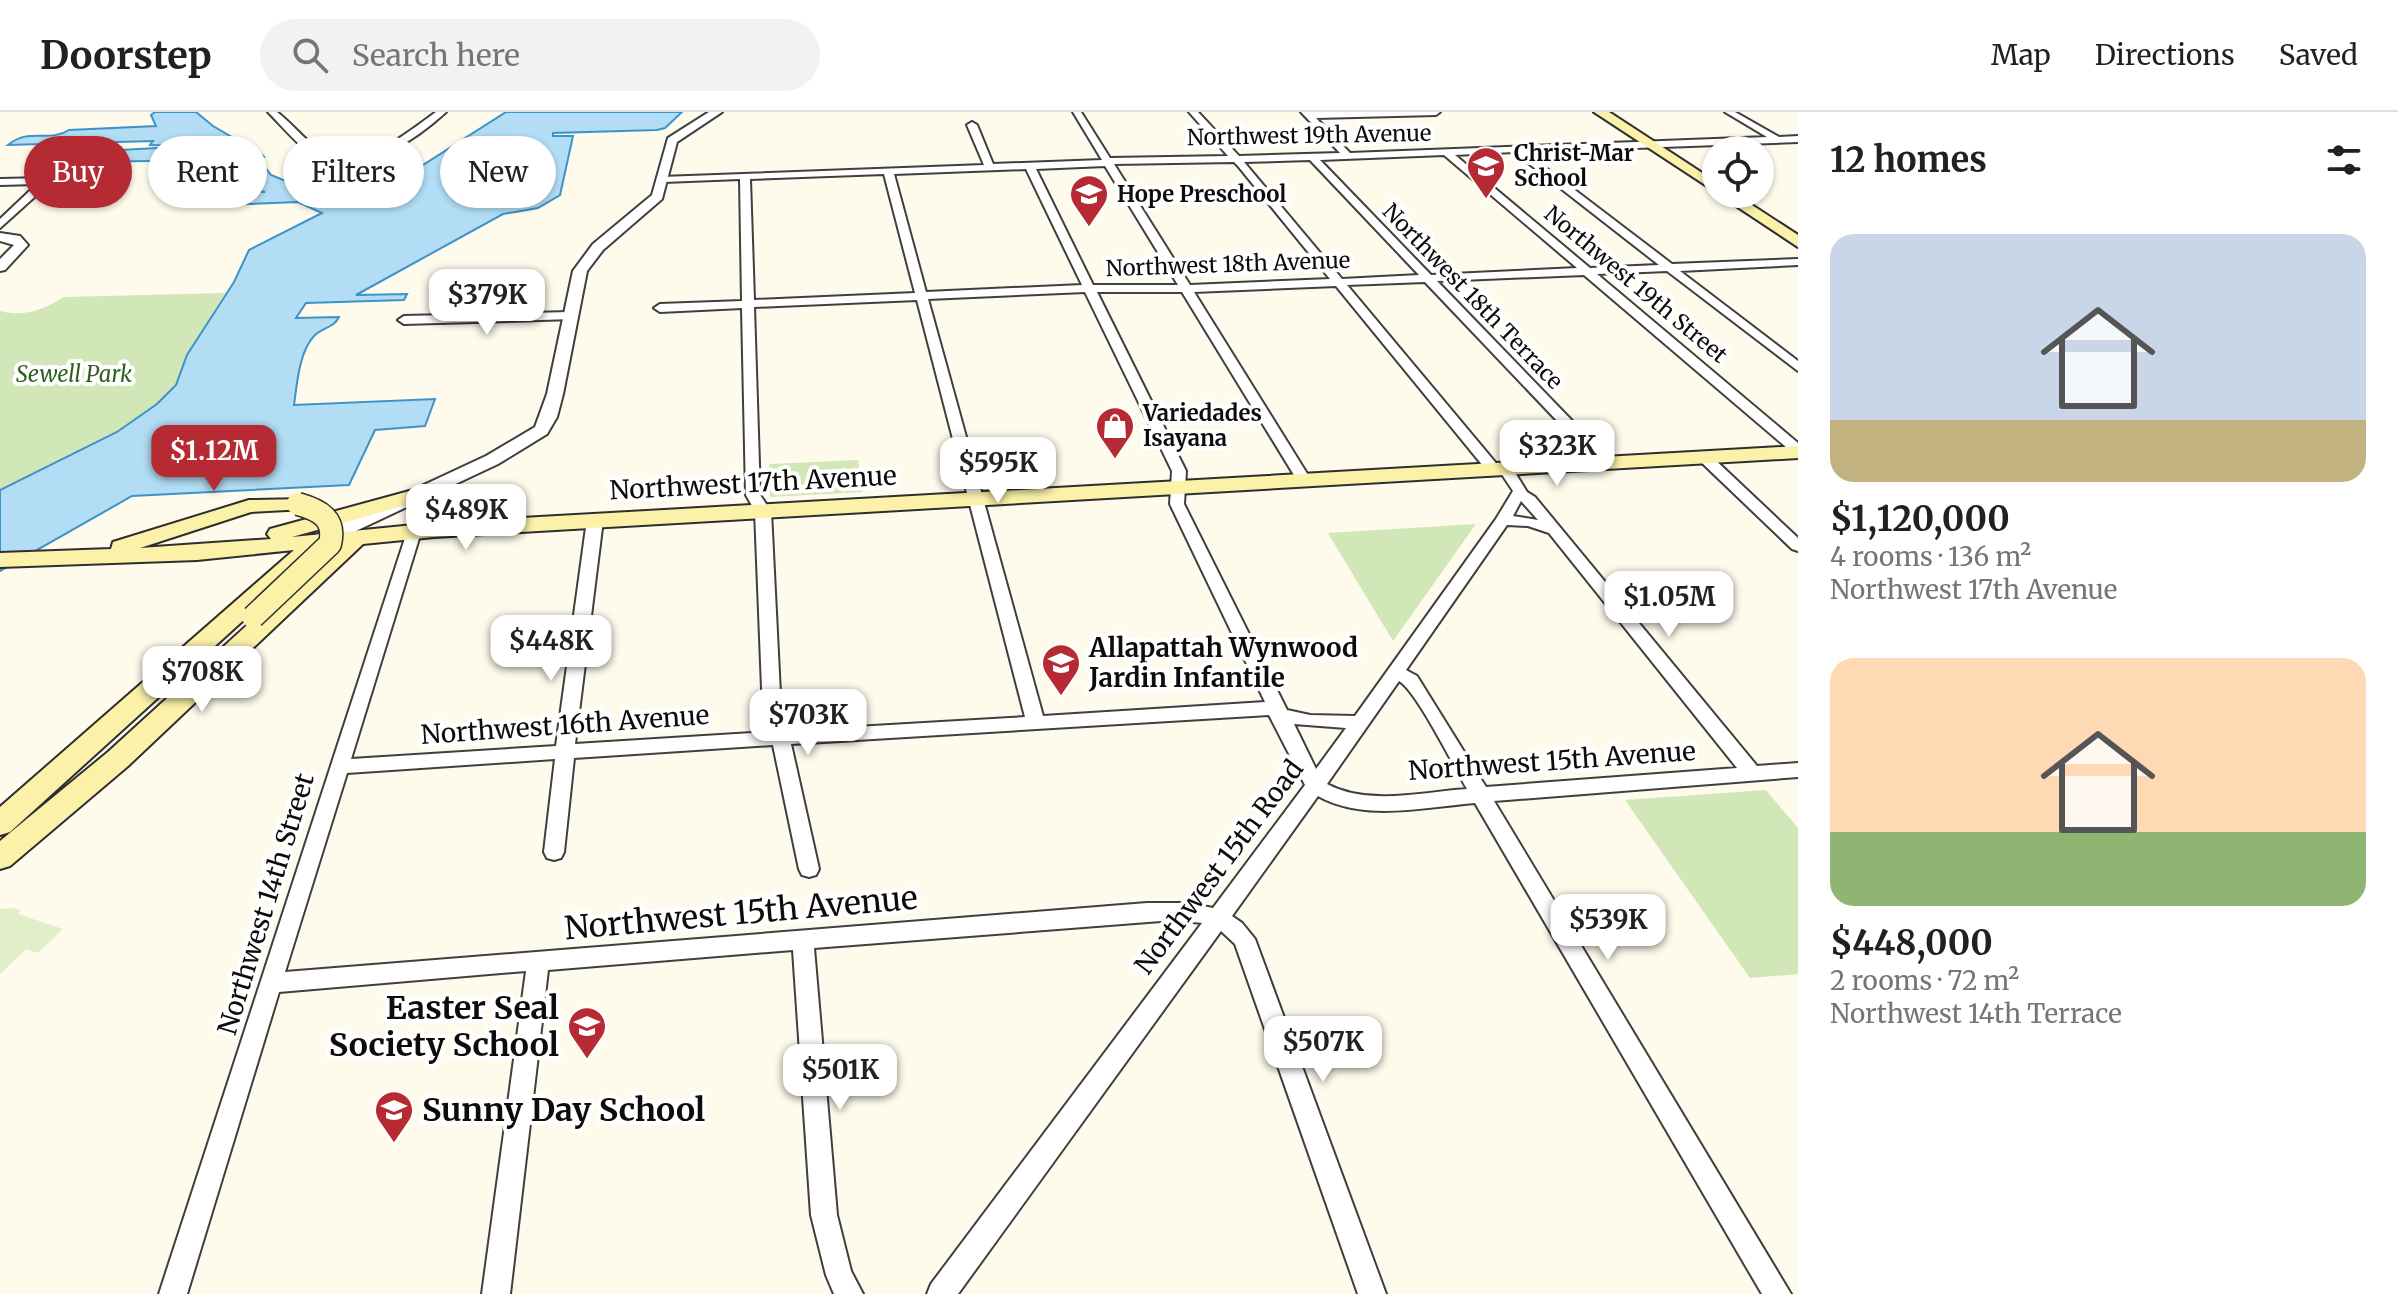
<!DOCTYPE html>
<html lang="en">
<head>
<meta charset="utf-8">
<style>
  :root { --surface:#fff; --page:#f2f2f2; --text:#202124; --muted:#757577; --line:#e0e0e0; --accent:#b62a34 }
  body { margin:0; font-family:Merriweather,serif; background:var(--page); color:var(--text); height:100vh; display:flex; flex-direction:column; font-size:30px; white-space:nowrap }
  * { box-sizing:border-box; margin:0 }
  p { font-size:26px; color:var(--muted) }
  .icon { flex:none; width:44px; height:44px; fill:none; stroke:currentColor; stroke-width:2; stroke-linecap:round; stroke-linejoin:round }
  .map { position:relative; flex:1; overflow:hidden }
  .sheet { display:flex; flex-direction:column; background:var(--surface); width:600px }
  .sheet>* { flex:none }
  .guide { position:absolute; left:24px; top:24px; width:760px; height:72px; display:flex; gap:16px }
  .fabs { position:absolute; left:1702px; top:24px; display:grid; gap:16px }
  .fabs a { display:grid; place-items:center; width:72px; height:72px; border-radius:50%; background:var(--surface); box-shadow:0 2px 6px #0004; font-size:40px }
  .price { position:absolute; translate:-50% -68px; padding:0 18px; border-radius:16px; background:#fff; color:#222; font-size:26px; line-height:52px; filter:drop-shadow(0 2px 4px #0008) }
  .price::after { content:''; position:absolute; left:50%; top:48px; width:24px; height:18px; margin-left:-12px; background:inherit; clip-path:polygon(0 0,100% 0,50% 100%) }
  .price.current { background:var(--accent); color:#fff }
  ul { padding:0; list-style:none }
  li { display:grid; align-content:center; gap:16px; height:424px; padding:0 32px }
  li span { display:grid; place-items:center; height:248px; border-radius:24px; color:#555 }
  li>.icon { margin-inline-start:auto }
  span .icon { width:144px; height:144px; fill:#fffc; stroke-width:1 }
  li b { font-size:34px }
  h2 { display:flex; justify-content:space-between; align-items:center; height:96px; padding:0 32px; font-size:34px }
  .pill { padding:0 28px; border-radius:36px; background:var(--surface); box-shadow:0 2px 6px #0004; font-size:28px; line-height:72px }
  .pill.current { background:var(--accent); color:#fff }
  header { display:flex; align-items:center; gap:48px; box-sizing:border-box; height:112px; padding:0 40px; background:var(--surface); border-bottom:2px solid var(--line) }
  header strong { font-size:38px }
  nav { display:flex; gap:44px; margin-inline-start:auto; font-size:28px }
  .search { width:560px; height:72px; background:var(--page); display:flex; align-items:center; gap:20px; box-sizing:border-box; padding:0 28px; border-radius:44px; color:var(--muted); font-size:30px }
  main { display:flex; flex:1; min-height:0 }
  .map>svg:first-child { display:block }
</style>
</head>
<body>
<header>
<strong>Doorstep</strong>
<div class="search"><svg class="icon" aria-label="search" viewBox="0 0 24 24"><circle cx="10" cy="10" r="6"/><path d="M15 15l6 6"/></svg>Search here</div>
<nav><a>Map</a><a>Directions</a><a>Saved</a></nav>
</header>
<main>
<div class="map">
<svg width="1798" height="1182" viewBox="0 0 1798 1182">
  <rect width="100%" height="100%" fill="#fefaec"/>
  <path fill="#d1e7b7" d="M225,181L187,243L176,273L157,292L117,320L0,378V199C23,206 45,197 64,185Z
    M858,348L862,380L770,385L769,352Z
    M1476,412L1393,529L1328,421Z
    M1766,678L1798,716V862L1750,866L1625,688Z"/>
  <path fill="#e2eec8" d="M12,796L21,798L18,802L63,817L38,841L26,837L0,862V797Z"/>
  <path fill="#b2ddf4" stroke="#3c93c8" stroke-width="2" d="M155,0H196L213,14L261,42L264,45L259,47L271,63L293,72L349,84L363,82L415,58L506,0H682L665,16L657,18L553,21V24H573L560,83L538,96L503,102L356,183L407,182L404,188L306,191L296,206L339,205C334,216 321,216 314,224C299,240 297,272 294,293L435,287L425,314L375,318L349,373L132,384L0,459V378L117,320L157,292L176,273L187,243L234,170L249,138L322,101L298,90L203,94L220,79L265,80L242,73L231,64L220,62L210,48L90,50L103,39L192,34L150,33L153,29L8,33C29,15 49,31 69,18L156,14L151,3Z"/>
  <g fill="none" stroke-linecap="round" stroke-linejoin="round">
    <g stroke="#3f3f3f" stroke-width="4">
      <path id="minor" d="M268,0H277C295,14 310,35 330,45C361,60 412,17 436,0H446C420,24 360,67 324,50C303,40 284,16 268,0Z
        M1073,0H1081L1110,46L1228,44L1189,0H1198L1239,44L1340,41L1301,0H1440L1436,3L1316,6L1350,41L1767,25L1725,0H1735L1779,25L1798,24V30L1525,40L1672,152L1798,147V153L1680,159L1798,249V259L1667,159L1597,162L1798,331V342L1793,341L1584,163L1437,169L1610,348L1612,351L1605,355L1600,354L1425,170L1347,173L1500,356L1511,354L1527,380L1535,385L1757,654L1798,651V665L1494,689L1791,1182H1762L1475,691C1425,695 1364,710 1318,684L1232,804L1242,811L1255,827L1386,1182H1358L1235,832L1221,819L958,1182H927L931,1172L1202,811L1174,808L814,836L837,1103L851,1159L863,1182H834L826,1163L811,1103L793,838L548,858L510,1182H482L526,859L279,880L187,1182H159L408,417H418L421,420L351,647L556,634L587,408L595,403L603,408L575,632L769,620L763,602L755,399L746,383L742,196L660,200L654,196L660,192L742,189L740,67L664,70L659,67L661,65L984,53L967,13L972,10L977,13L993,52L1102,48ZM1514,40L1659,153L1590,156L1455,43ZM1444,43L1577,156L1431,163L1320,48ZM1310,48L1419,163L1342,167L1244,50ZM1234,50L1238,54L1330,167L1190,173L1114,52ZM1105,54L1178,173H1093L1036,57ZM1026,57L1082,173L926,180L894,62ZM884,62L915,181L754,188L750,67ZM1336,174L1488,360L1499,358L1513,379L1496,407L1355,604L1310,603L1287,598L1184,392L1186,359L1097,180H1182L1297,368L1304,372L1311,368L1194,180ZM1085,180L1172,359L1170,392L1265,590L1043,604L928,187ZM917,188L1025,605L787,619L781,602L771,399L760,383L754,195ZM1521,389L1538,408L1513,404ZM1507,413L1528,414L1549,421L1737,656L1486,675L1417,564L1406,558ZM1399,569C1416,578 1454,655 1467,677C1422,680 1368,694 1327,672ZM1269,603L1305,673L1213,796L1187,791H1147L285,860L347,661L555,647L544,740L547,746L554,748L561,746L564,740L574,646L773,633L799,757L802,763L809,765L816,763L819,757L791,632ZM1294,612L1346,616L1316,657Z
        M46,66L51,69L50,71L0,116V107L37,72L0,73V67Z
        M570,200L574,201V207L404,212L398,208L404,204Z
        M1705,342L1710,343L1798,426V439L1792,437L1700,349L1698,346Z"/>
    </g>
    <g stroke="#3f3f3f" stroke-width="4">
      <path id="tertiary" d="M709,0H722L677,30L662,87L603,138L587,159L563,282L557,305L547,322L498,352L324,434H310L308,430L310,426L486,344L535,315L547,282L573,159L593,132L652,83L668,26Z
        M0,121L20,124L28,133L5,158L0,159V147L14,133L0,129Z"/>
    </g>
    <g stroke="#2e2e2e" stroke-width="4">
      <path id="secondary" d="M1594,0H1609L1716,70V80Z
        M1718,82H1735L1798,123V135Z
        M1798,334V346L434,425L363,432L128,654L10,754L0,757V729L108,640L334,434L324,435L10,720L0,723V695L294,438L197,448L0,455V441L111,437L113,430L249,388L306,387L309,392L306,397L251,400L140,436L271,427L267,422L270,417L424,375L432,376L435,381L432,386L292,425L434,411Z"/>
    </g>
    <use href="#minor" fill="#fff" fill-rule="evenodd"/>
    <use href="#tertiary" fill="#fff" fill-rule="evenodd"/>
    <use href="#secondary" fill="#fcf1a9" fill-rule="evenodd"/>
    <g stroke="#2e2e2e" stroke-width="25" stroke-linecap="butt">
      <path id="secondary-bridge" d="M253,505L330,432C336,407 320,398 298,392"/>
    </g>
    <use href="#secondary-bridge" stroke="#fcf1a9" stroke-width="22"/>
  </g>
  <defs>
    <g id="school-pin" transform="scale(2)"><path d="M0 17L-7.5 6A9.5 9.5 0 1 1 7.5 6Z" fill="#b62a34" stroke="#fff"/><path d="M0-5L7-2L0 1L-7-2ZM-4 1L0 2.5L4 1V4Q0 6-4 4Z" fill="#fff"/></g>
    <g id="shop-pin" transform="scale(2)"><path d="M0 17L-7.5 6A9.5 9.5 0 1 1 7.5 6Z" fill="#b62a34" stroke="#fff"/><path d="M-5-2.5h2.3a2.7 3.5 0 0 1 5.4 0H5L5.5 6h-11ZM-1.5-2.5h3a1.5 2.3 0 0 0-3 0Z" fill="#fff"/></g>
  </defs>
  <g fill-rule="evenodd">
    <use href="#school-pin" x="1486" y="54"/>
    <use href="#school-pin" x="1089" y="82"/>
    <use href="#shop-pin" x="1115" y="314"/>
    <use href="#school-pin" x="1061" y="551"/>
    <use href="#school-pin" x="587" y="914"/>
    <use href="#school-pin" x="394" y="998"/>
  </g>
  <g text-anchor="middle" stroke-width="8" stroke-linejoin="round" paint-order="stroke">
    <g font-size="22" fill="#0c0c0c" stroke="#fff">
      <text transform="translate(1309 23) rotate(-1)" y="8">Northwest 19th Avenue</text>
      <text transform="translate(1228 152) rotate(-2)" y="8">Northwest 18th Avenue</text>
      <text transform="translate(1636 172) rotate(40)" y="8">Northwest 19th Street</text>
      <text transform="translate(1473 184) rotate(46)" y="8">Northwest 18th Terrace</text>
    </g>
    <g font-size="22" font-weight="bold" fill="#0c0c0c" stroke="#fff" text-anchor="start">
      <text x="1514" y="49">Christ-Mar<tspan x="1514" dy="25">School</tspan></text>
      <text x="1117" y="90">Hope Preschool</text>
      <text x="1143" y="309">Variedades<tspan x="1143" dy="25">Isayana</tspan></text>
    </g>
    <g font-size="22" font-style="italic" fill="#2e611f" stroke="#fff">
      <text x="74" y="270">Sewell Park</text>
    </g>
    <g font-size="26" fill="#0c0c0c" stroke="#fff">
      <text transform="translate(753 371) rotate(-3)" y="9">Northwest 17th Avenue</text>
      <text transform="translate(565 613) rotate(-4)" y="9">Northwest 16th Avenue</text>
      <text transform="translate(1552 649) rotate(-4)" y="9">Northwest 15th Avenue</text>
      <text transform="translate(1219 755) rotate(-53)" y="9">Northwest 15th Road</text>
      <text transform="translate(266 792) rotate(-73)" y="9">Northwest 14th Street</text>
    </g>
    <g font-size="26" font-weight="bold" fill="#0c0c0c" stroke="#fff" text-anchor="start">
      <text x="1089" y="545">Allapattah Wynwood<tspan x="1089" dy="30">Jardin Infantile</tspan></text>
    </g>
    <g font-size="32" fill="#0c0c0c" stroke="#fff">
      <text transform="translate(741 801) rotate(-5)" y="11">Northwest 15th Avenue</text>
    </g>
    <g font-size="32" font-weight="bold" fill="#0c0c0c" stroke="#fff" text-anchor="end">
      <text x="559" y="907">Easter Seal<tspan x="559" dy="37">Society School</tspan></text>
      <text x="422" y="1009" text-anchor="start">Sunny Day School</text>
    </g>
  </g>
</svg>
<div class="fabs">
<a><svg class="icon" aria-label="locate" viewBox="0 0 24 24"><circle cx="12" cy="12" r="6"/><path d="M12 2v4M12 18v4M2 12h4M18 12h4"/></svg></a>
</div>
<b class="price" style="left:487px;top:225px">$379K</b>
<b class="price" style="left:1557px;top:376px">$323K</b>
<b class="price current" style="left:214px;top:381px">$1.12M</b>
<b class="price" style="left:998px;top:393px">$595K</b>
<b class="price" style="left:466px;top:440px">$489K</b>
<b class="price" style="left:1669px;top:527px">$1.05M</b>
<b class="price" style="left:551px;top:571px">$448K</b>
<b class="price" style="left:202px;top:602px">$708K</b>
<b class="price" style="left:808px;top:645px">$703K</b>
<b class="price" style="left:1608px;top:850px">$539K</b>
<b class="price" style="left:1323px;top:972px">$507K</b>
<b class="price" style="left:840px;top:1000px">$501K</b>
<div class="guide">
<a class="pill current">Buy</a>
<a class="pill">Rent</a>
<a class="pill">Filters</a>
<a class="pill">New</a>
</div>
</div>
<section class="sheet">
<h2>12 homes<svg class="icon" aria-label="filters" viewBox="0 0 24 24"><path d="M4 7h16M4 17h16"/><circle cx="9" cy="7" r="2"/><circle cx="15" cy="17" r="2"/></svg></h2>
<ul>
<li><span style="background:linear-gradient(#c9d6e8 75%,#c2b280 0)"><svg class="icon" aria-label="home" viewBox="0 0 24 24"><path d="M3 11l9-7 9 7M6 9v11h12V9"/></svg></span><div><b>$1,120,000</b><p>4 rooms · 136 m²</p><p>Northwest 17th Avenue</p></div></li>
<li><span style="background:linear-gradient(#ffd9b3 70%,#8fb573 0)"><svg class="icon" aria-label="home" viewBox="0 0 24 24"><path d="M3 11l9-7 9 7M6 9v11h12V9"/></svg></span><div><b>$448,000</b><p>2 rooms · 72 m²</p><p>Northwest 14th Terrace</p></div></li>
</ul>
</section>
</main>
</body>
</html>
